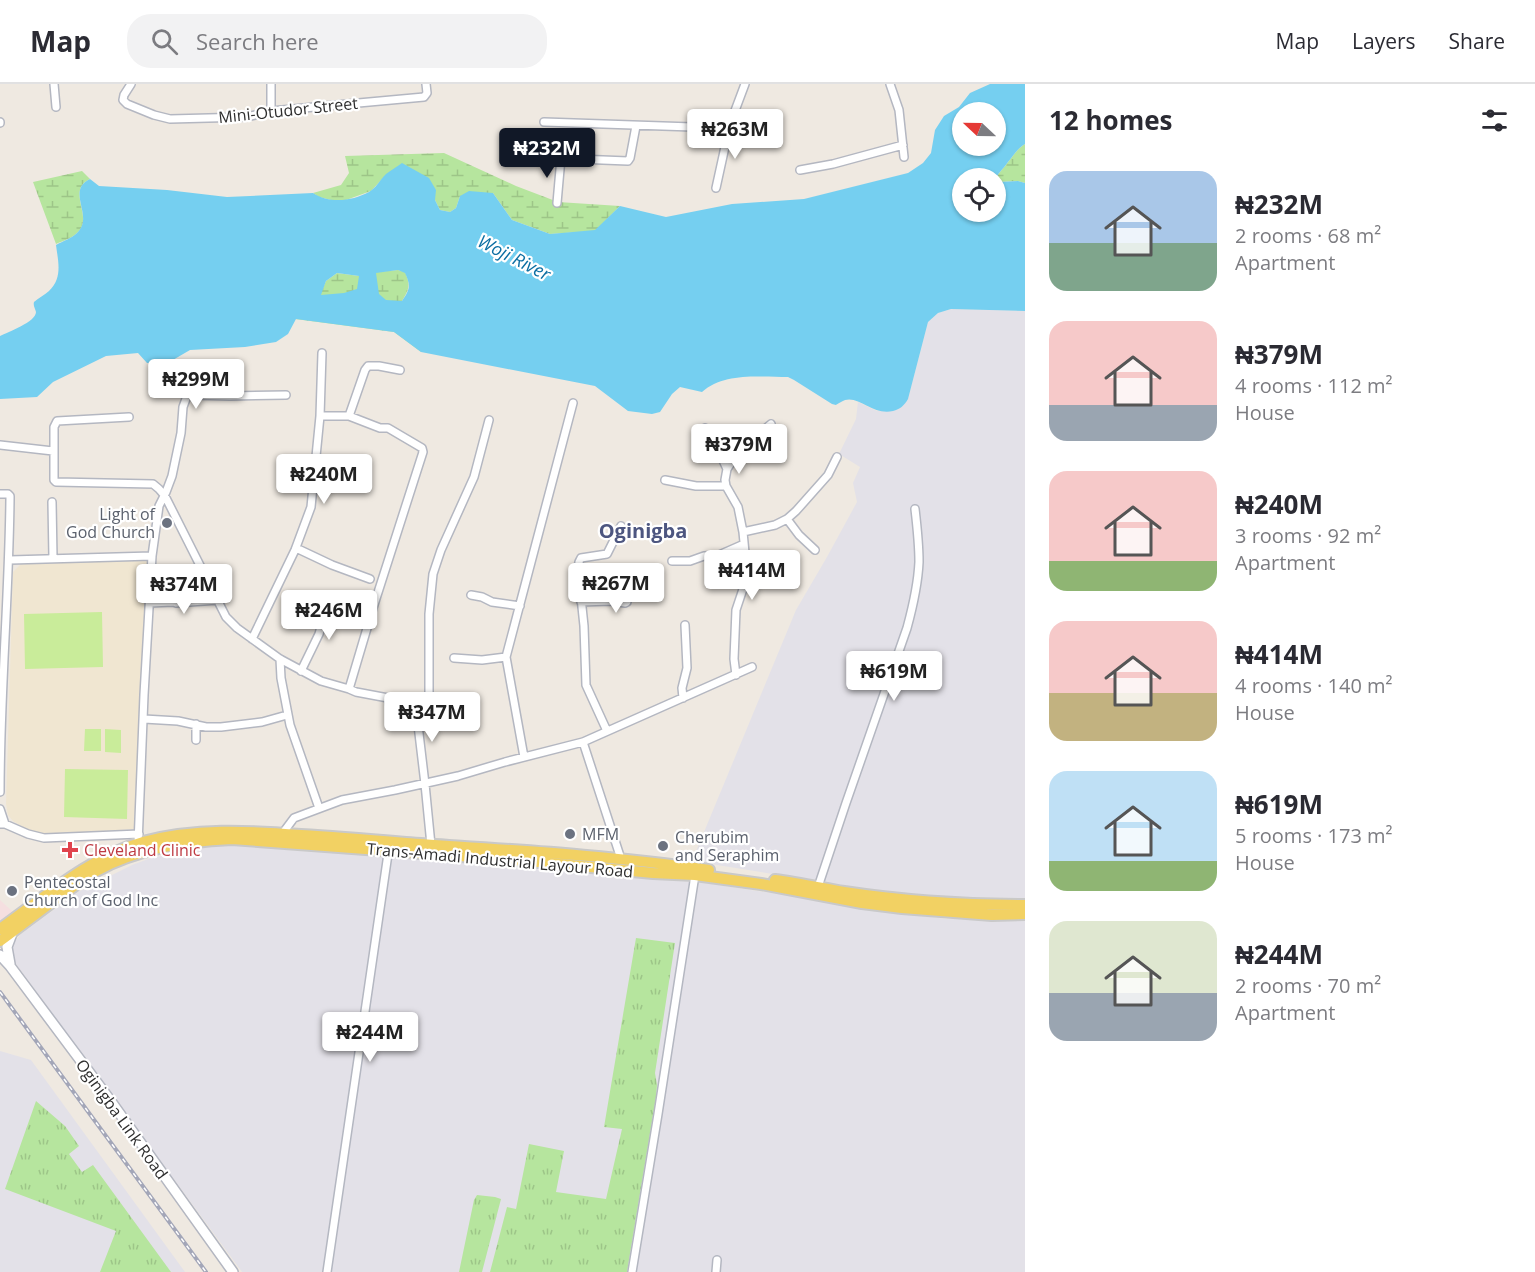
<!DOCTYPE html>
<html lang="en">
<head>
<meta charset="utf-8">
<style>
  :root { --surface:#fff; --page:#f2f2f3; --text:#2b2b33; --muted:#7c7c81; --line:#e1e1e2; --accent:#111827 }
  body { margin:0; font-family:"Open Sans",sans-serif; background:var(--page); color:var(--text); height:100vh; display:flex; flex-direction:column; font-size:22px; white-space:nowrap }
  * { box-sizing:border-box; margin:0 }
  p { font-size:20px; color:var(--muted) }
  .icon { flex:none; width:33px; height:33px; fill:none; stroke:currentColor; stroke-width:2; stroke-linecap:round; stroke-linejoin:round }
  .map { position:relative; flex:1; overflow:hidden }
  .sheet { display:flex; flex-direction:column; background:var(--surface); width:510px }
  .sheet>* { flex:none }
  .needle { width:39px; rotate:292deg }
  .tools { position:absolute; left:952px; top:18px; display:grid; gap:12px }
  .tools a { display:grid; place-items:center; width:54px; height:54px; border-radius:50%; background:var(--surface); box-shadow:0 2px 4px #0004; font-size:30px }
  .price { position:absolute; translate:-50% -51px; padding:0 14px; border-radius:6px; background:#fff; color:#222; font-size:20px; line-height:39px; filter:drop-shadow(0 2px 3px #0008) }
  .price::after { content:''; position:absolute; left:50%; top:36px; width:18px; height:14px; margin-left:-9px; background:inherit; clip-path:polygon(0 0,100% 0,50% 100%) }
  .price.selected { background:var(--accent); color:#fff }
  ul { padding:0; list-style:none }
  li { display:flex; align-items:center; gap:18px; height:150px; padding:0 24px }
  li span { display:grid; place-items:center; flex:none; width:168px; height:120px; border-radius:18px; color:#555 }
  li>.icon { margin-inline-start:auto }
  span .icon { width:72px; height:72px; fill:#fffc; stroke-width:1 }
  li b { font-size:26px }
  h2 { display:flex; justify-content:space-between; align-items:center; height:72px; padding:0 24px; font-size:26px }
  header { display:flex; align-items:center; gap:36px; box-sizing:border-box; height:84px; padding:0 30px; background:var(--surface); border-bottom:2px solid var(--line) }
  header strong { font-size:28px }
  nav { display:flex; gap:33px; margin-inline-start:auto; font-size:21px }
  .search { width:420px; height:54px; background:var(--page); display:flex; align-items:center; gap:15px; box-sizing:border-box; padding:0 21px; border-radius:24px; color:var(--muted); font-size:22px }
  main { display:flex; flex:1; min-height:0 }
  .map>svg:first-child { display:block }
</style>
</head>
<body>
<header>
<strong>Map</strong>
<div class="search"><svg class="icon" aria-label="search" viewBox="0 0 24 24"><circle cx="10" cy="10" r="6"/><path d="M15 15l6 6"/></svg>Search here</div>
<nav><a>Map</a><a>Layers</a><a>Share</a></nav>
</header>
<main>
<div class="map">
<svg width="1025" height="1188" viewBox="0 0 1025 1188">
  <defs>
    <pattern id="grass-tufts" width="24" height="20" patternUnits="userSpaceOnUse" patternTransform="scale(1.5)"><rect width="24" height="20" fill="#b6e59e"/><path d="M3 7l-1-3M5 7V3M7 7l1-3M15 17l-1-3M17 17v-4M19 17l1-3" fill="none" stroke="#9dc588"/></pattern>
    <pattern id="wetland-marsh" width="20" height="14" patternUnits="userSpaceOnUse" patternTransform="scale(1.5)"><rect width="20" height="14" fill="#b6e59e"/><path d="M1 5h8M5 5V1M11 12h8M15 12V8" fill="none" stroke="#9dc588"/></pattern>
  </defs>
  <rect width="100%" height="100%" fill="#efe9e1"/>
  <path fill="#e3e1e8" d="M951,225L1025,227V814L953,813L879,807L692,777L796,526L827,473L857,418L853,399L860,383L839,370L856,335L858,318L877,327L908,315L928,238L938,229Z
    M231,761L270,762L631,790L698,798L945,835L1025,836V1188H242L16,880L13,872L12,865L15,857L21,850L78,808L132,781L151,774L194,765Z
    M0,967L31,976L185,1188H0Z"/>
  <path fill="#f0e6d1" d="M149,475L135,745L54,750L39,749L26,745L13,737L8,731L6,720L13,488L21,480Z"/>
  <path fill="#f5dfe0" d="M0,816L13,828L0,837Z"/>
  <path fill="url(#grass-tufts)" d="M636,854L675,859L655,989L657,1001L656,1013L627,1188H490L507,1123L516,1125L529,1060L564,1067L556,1108L606,1115L622,1045L604,1043Z
    M36,1017L65,1042L79,1062L69,1070L82,1088L93,1081L171,1188H100L116,1147L5,1105Z
    M477,1111L495,1113L501,1115L482,1188H459L474,1116Z"/>
  <path fill="url(#wetland-marsh)" d="M1025,60V99L1018,97L998,98L996,94C999,88 1004,84 1008,78C1014,71 1017,65 1025,60Z
    M444,69L516,102L558,118L620,122L595,147L550,150L512,136L493,109L460,112L456,124L450,128L440,126L435,116L386,91L371,107L346,116H331L319,113L313,109L341,101L349,89L345,72Z
    M82,87L90,95C65,107 95,133 77,149C72,154 63,157 56,160L33,98Z
    M398,186L405,188C411,202 409,205 402,217L421,268L394,248L295,235L320,211L326,197L337,189L359,192L376,188Z"/>
  <path fill="#c9ec9a" d="M102,528L103,583L25,585L24,530Z
    M85,645H101V667H84Z
    M105,645L121,646V669L105,668Z
    M65,685L128,686L127,735L64,733Z"/>
  <path fill="#75cff0" fill-rule="evenodd" d="M990,0H1025V60C1017,65 1014,71 1008,78C1004,84 999,88 996,94H963V128H996V97L998,98L1018,97L1025,99V227L951,225L938,229L928,238L908,315C904,322 900,325 893,327C874,332 860,312 845,316C843,317 837,320 836,321L832,320L794,296L788,293C760,293 724,288 702,308L680,303L672,310L660,328L652,330L628,327L595,302L421,268L394,248L296,235L288,250L276,258L245,263L190,266L166,280L147,279L138,269L106,272L53,298L37,313L0,315V252C8,248 36,238 36,228C35,224 33,222 34,218C38,214 45,211 49,207C63,194 58,177 56,161C63,157 72,154 77,149C95,132 65,107 90,95L99,102L167,106L227,113L313,109C330,120 352,117 369,108C376,104 380,96 386,90C391,86 397,83 402,79L429,94L436,106L435,116L440,126L450,128L456,124L460,112L469,107L493,109L512,136L550,150L595,146L620,122L666,133L732,120L804,115L908,89L923,79L931,69L935,46L944,32L959,23L970,9ZM963,28H996V62H963ZM398,186L405,189C411,202 410,205 402,217L386,216L379,210L376,189ZM337,189L359,192L357,205L344,209L321,211L326,197Z"/>
  <g fill="none" stroke-linecap="round" stroke-linejoin="round">
    <g stroke="#b4b7c1" stroke-width="10">
      <path id="minor" d="M54,0L56,23
        M131,0L124,11L123,16L127,20L154,31L170,35L247,33L271,27L424,13L427,9L426,0
        M271,0V27
        M890,0L899,26L904,73
        M0,38V39
        M544,38L722,44L730,42
        M526,73L628,77L630,74L636,42
        M800,86L833,80L903,61
        M716,104L730,40L745,0
        M557,119L561,74
        M320,332H349L380,344H388L422,364L423,368L373,524L349,605
        M349,332L365,286L368,282H379L400,286
        M129,333L57,337L54,343V396L56,398L153,400L159,405L165,412L226,533L237,544L280,575L321,597L349,605L356,608L388,614L423,616
        M705,344L720,370L727,385
        M0,361L53,367
        M665,396L696,402H726
        M0,410H8L10,412V415C9,513 0,610 0,708
        M52,418L53,474
        M787,435L799,451L815,466
        M743,448L775,441L787,435L796,427L828,391L837,373
        M296,464L332,481L370,495
        M10,476L152,472
        M672,477H690L704,472L719,471L744,460
        M471,511L482,513L492,518L520,522
        M581,518L611,517L625,519L627,518V515
        M150,519L173,518L176,519L218,516
        M252,555L295,466L311,423L320,332L322,269
        M454,574L482,576L506,573
        M280,575L281,594L290,641L319,724
        M301,587L319,550L328,518
        M736,591L734,575L736,526L745,499L746,479L743,448L738,423L726,402L725,396L727,385L738,368L771,340
        M388,614C390,630 401,638 418,641
        M683,614L682,604L687,584L685,541
        M144,635L178,637L206,643H221L262,638L287,631
        M196,640V656
        M607,647L586,601L584,542L578,485L579,478L581,474L607,470L621,442
        M583,658L621,775
        M524,673L506,573L573,319
        M0,725L5,740
        M0,740H5L28,750L44,754L139,750
        M282,750L294,734L342,716L395,706L458,692L505,678L583,658L752,583
        M138,760L144,611L152,472L159,422L166,408L172,392L181,349L183,323L187,312L190,311L230,312L286,311
        M431,761L425,700L418,641L419,629L423,616L429,611V530L433,490L441,466L474,393L489,336
        M818,803L846,719L907,544C913,522 918,500 919,478C919,460 917,442 915,425
        M327,1188L389,763
        M632,1188L658,1030L695,791
        M716,1188L717,1176"/>
    </g>
    <g stroke="#b4b7c1" stroke-width="12">
      <path id="tertiary" d="M0,871L10,882L110,1016L233,1188
        M10,880L7,863L13,847"/>
    </g>
    <g stroke="#c9c9c9" stroke-width="14">
      <path id="primary" d="M775,796C798,799 821,804 844,808C903,817 965,821 1025,821
        M0,845C45,813 90,773 143,758C195,744 248,747 301,751C336,753 371,756 406,759C507,766 609,771 709,786
        M0,857C19,843 37,829 56,815C70,805 83,795 98,786C138,764 186,757 232,755L528,777L653,789L695,791L761,800L862,819L902,824L992,831L1025,830"/>
    </g>
    <use href="#minor" stroke="#fff" stroke-width="7"/>
    <use href="#tertiary" stroke="#fff" stroke-width="9"/>
    <use href="#primary" stroke="#f2d163" stroke-width="10"/>
    <g stroke="#a3a6b8" stroke-width="4">
      <path id="rail" d="M0,908L206,1188"/>
    </g>
    <use href="#rail" stroke="#fff" stroke-width="1.5" stroke-dasharray="4.5" stroke-linecap="butt"/>
  </g>
  <g fill="#6b7280" stroke="#fff" stroke-width="2">
    <circle cx="167" cy="439" r="6"/>
    <circle cx="570" cy="750" r="6"/>
    <circle cx="663" cy="762" r="6"/>
    <circle cx="12" cy="807" r="6"/>
  </g>
  <path fill="#e0444e" stroke="#fff" stroke-width="2" d="M67 757h6v6h6v6h-6v6h-6v-6h-6v-6h6z"/>
  <g text-anchor="middle" stroke-width="4.5" stroke-linejoin="round" paint-order="stroke">
    <g font-size="16" fill="#2e2e2e" stroke="#fff">
      <text transform="translate(288 26) rotate(-6)" y="6">Mini-Otudor Street</text>
      <text transform="translate(500 776) rotate(5)" y="6">Trans-Amadi Industrial Layour Road</text>
      <text transform="translate(122 1035) rotate(54)" y="6">Oginigba Link Road</text>
    </g>
    <g font-size="16" fill="#5b616d" stroke="#fff" text-anchor="start">
      <text x="155" y="436" text-anchor="end">Light of<tspan x="155" dy="18">God Church</tspan></text>
      <text x="582" y="756">MFM</text>
      <text x="675" y="759">Cherubim<tspan x="675" dy="18">and Seraphim</tspan></text>
      <text x="24" y="804">Pentecostal<tspan x="24" dy="18">Church of God Inc</tspan></text>
    </g>
    <g font-size="16" fill="#be3a42" stroke="#fff" text-anchor="start">
      <text x="84" y="772">Cleveland Clinic</text>
    </g>
    <g font-size="18" font-style="italic" fill="#0d6fa3" stroke="#fff">
      <text transform="translate(514 174) rotate(27)" y="6">Woji River</text>
    </g>
    <g font-size="20" font-weight="bold" fill="#4d5680" stroke="#fff">
      <text x="643" y="454">Oginigba</text>
    </g>
  </g>
</svg>
<div class="tools">
<a><svg class="needle" viewBox="-14 -14 28 28"><path d="M0-13l5 13h-10z" fill="#e53935"/><path d="M0 13l5-13h-10z" fill="#7c7c81"/></svg></a>
<a><svg class="icon" aria-label="locate" viewBox="0 0 24 24"><circle cx="12" cy="12" r="6"/><path d="M12 2v4M12 18v4M2 12h4M18 12h4"/></svg></a>
</div>
<b class="price" style="left:735px;top:76px">₦263M</b>
<b class="price selected" style="left:547px;top:95px">₦232M</b>
<b class="price" style="left:196px;top:326px">₦299M</b>
<b class="price" style="left:739px;top:391px">₦379M</b>
<b class="price" style="left:324px;top:421px">₦240M</b>
<b class="price" style="left:752px;top:517px">₦414M</b>
<b class="price" style="left:616px;top:530px">₦267M</b>
<b class="price" style="left:184px;top:531px">₦374M</b>
<b class="price" style="left:329px;top:557px">₦246M</b>
<b class="price" style="left:894px;top:618px">₦619M</b>
<b class="price" style="left:432px;top:659px">₦347M</b>
<b class="price" style="left:370px;top:979px">₦244M</b>
</div>
<section class="sheet">
<h2>12 homes<svg class="icon" aria-label="filters" viewBox="0 0 24 24"><path d="M4 7h16M4 17h16"/><circle cx="9" cy="7" r="2"/><circle cx="15" cy="17" r="2"/></svg></h2>
<ul>
<li><span style="background:linear-gradient(#a9c7e8 60%,#7fa58c 0)"><svg class="icon" aria-label="home" viewBox="0 0 24 24"><path d="M3 11l9-7 9 7M6 9v11h12V9"/></svg></span><div><b>₦232M</b><p>2 rooms · 68 m²</p><p>Apartment</p></div></li>
<li><span style="background:linear-gradient(#f6c9c9 70%,#9aa5b1 0)"><svg class="icon" aria-label="home" viewBox="0 0 24 24"><path d="M3 11l9-7 9 7M6 9v11h12V9"/></svg></span><div><b>₦379M</b><p>4 rooms · 112 m²</p><p>House</p></div></li>
<li><span style="background:linear-gradient(#f6c9c9 75%,#8fb573 0)"><svg class="icon" aria-label="home" viewBox="0 0 24 24"><path d="M3 11l9-7 9 7M6 9v11h12V9"/></svg></span><div><b>₦240M</b><p>3 rooms · 92 m²</p><p>Apartment</p></div></li>
<li><span style="background:linear-gradient(#f6c9c9 60%,#c2b280 0)"><svg class="icon" aria-label="home" viewBox="0 0 24 24"><path d="M3 11l9-7 9 7M6 9v11h12V9"/></svg></span><div><b>₦414M</b><p>4 rooms · 140 m²</p><p>House</p></div></li>
<li><span style="background:linear-gradient(#bfe0f5 75%,#8fb573 0)"><svg class="icon" aria-label="home" viewBox="0 0 24 24"><path d="M3 11l9-7 9 7M6 9v11h12V9"/></svg></span><div><b>₦619M</b><p>5 rooms · 173 m²</p><p>House</p></div></li>
<li><span style="background:linear-gradient(#dfe7d0 60%,#9aa5b1 0)"><svg class="icon" aria-label="home" viewBox="0 0 24 24"><path d="M3 11l9-7 9 7M6 9v11h12V9"/></svg></span><div><b>₦244M</b><p>2 rooms · 70 m²</p><p>Apartment</p></div></li>
</ul>
</section>
</main>
</body>
</html>
